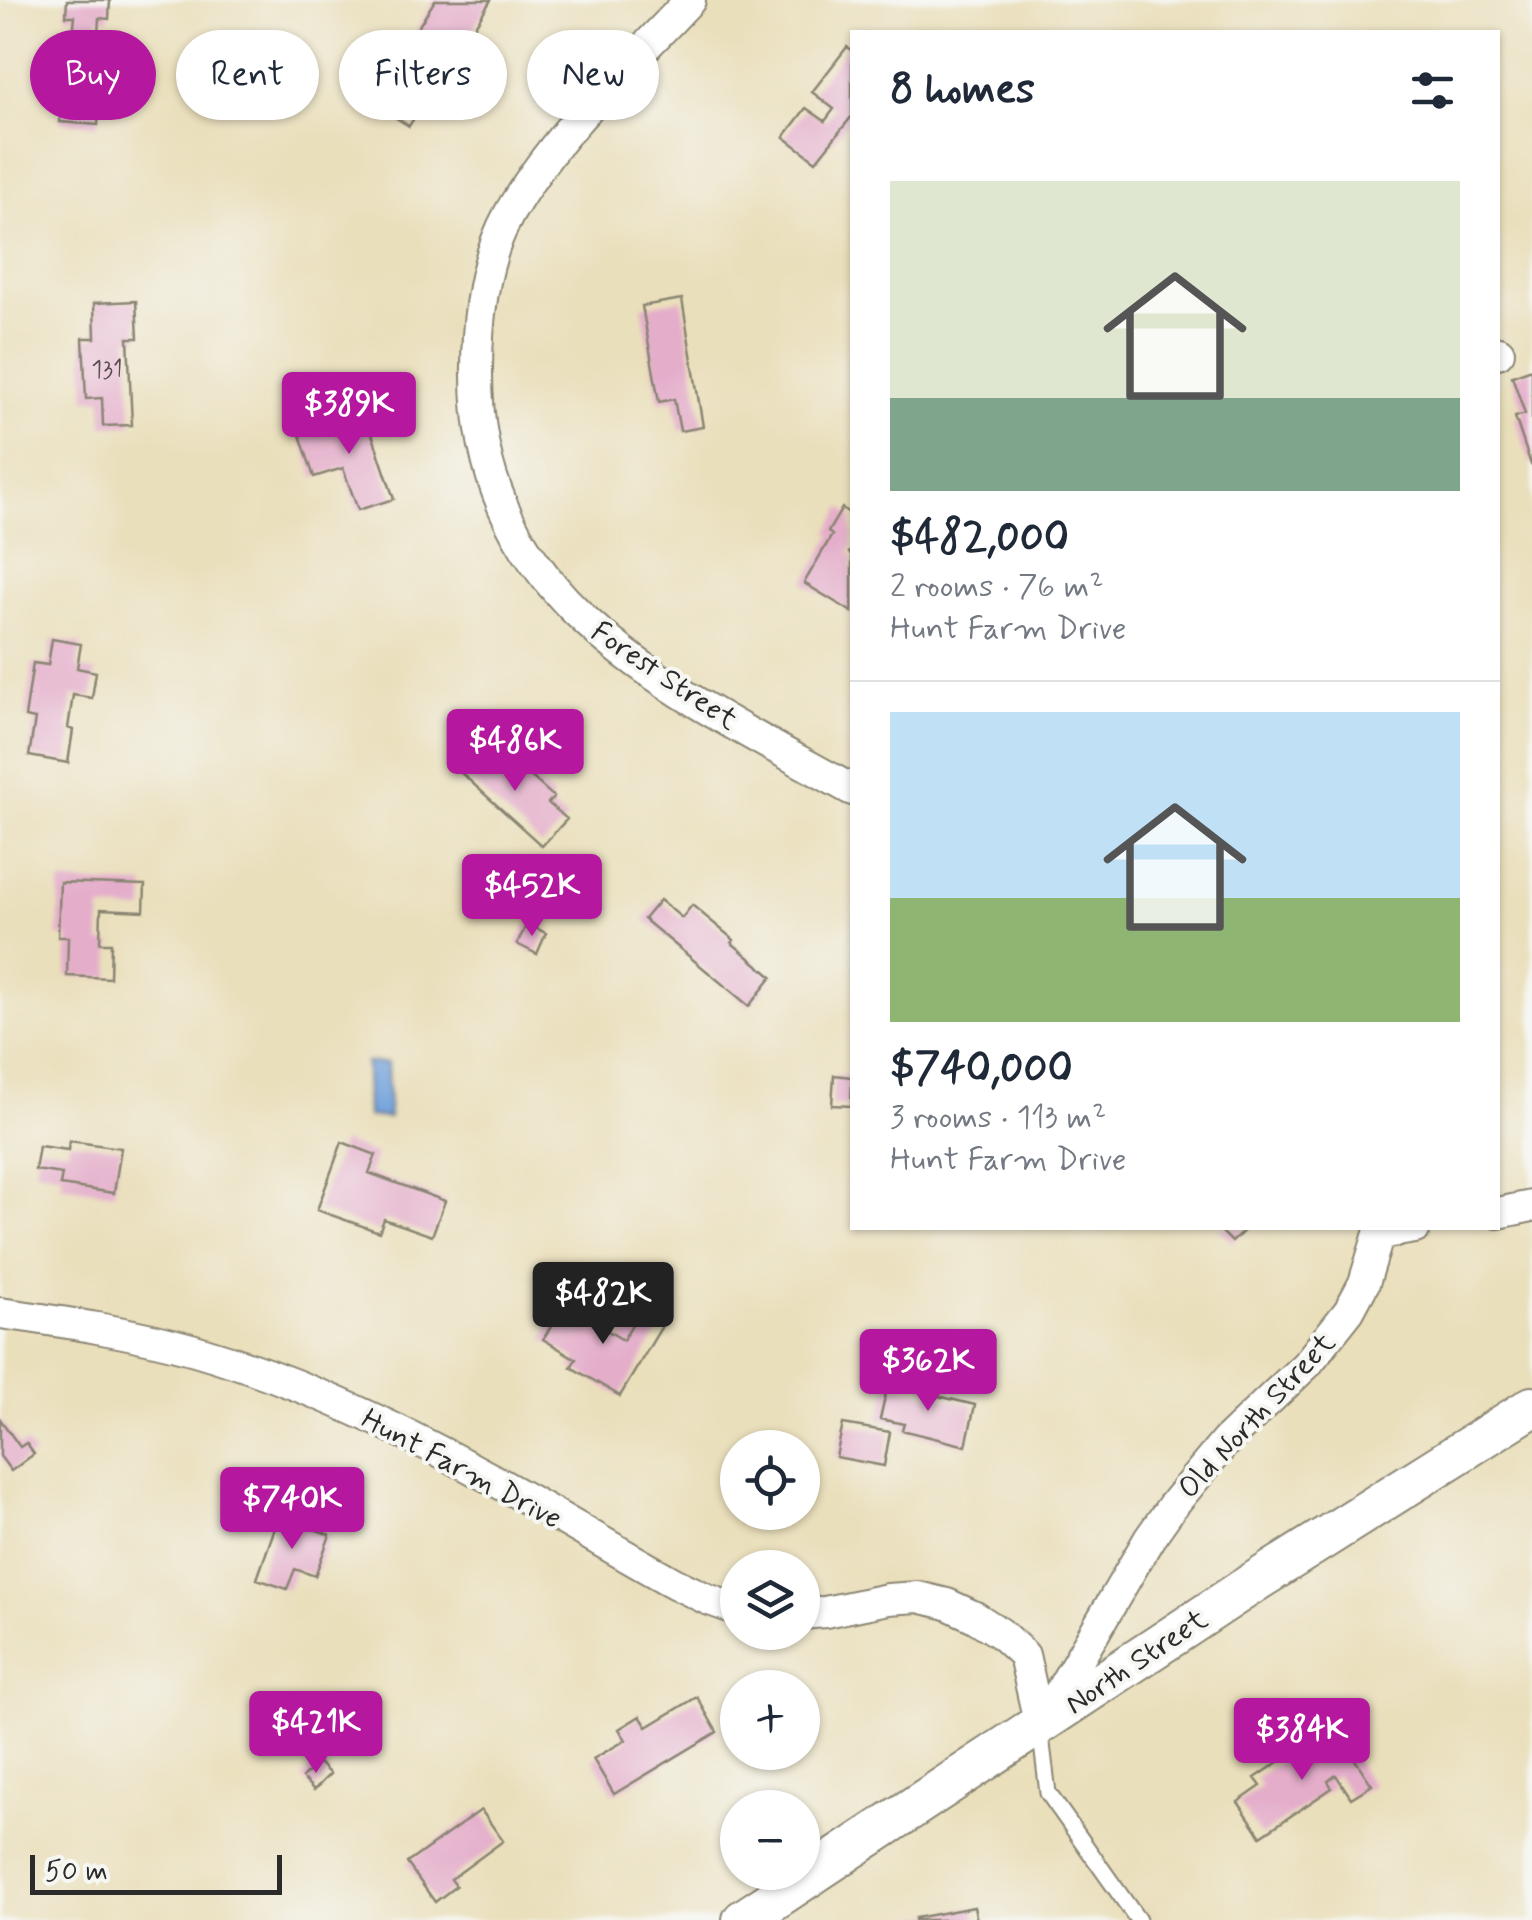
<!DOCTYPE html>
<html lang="en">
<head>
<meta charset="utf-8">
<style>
  :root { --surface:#fff; --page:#f6f6f7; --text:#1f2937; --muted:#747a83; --line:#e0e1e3; --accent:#b5179e }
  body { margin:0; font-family:Mynerve,sans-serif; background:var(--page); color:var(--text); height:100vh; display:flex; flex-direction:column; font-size:38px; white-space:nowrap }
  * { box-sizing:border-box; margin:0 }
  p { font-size:32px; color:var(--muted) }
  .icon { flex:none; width:55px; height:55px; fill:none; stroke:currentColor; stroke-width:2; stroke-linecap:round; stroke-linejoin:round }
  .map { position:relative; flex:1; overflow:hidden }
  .panel { position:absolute; left:850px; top:30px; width:650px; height:1200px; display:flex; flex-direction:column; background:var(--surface); border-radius:0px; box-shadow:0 2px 8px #0004 }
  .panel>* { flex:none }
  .banner { position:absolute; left:30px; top:30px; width:670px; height:90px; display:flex; gap:20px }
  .tools { position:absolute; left:720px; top:1430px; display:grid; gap:20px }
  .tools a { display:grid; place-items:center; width:100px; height:100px; border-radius:50%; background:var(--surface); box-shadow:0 2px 8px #0004; font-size:50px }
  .scale { position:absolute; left:30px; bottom:25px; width:252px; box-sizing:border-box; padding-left:10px; border:5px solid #2b2b2b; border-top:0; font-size:28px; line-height:35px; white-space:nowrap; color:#2b2b2b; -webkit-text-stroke:8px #f6f6f2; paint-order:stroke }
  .price { position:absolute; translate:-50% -85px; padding:0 22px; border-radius:10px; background:var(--accent); color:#fff; font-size:32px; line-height:65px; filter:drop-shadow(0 2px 5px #0008) }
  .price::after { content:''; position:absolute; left:50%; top:60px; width:30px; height:22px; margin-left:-15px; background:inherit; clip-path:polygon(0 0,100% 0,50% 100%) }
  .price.active { background:#222; color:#fff }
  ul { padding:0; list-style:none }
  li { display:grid; align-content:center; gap:20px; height:530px; padding:0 40px }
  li+li { border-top:2px solid var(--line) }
  li span { display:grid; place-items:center; height:310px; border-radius:0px; color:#555 }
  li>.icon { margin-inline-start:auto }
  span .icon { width:180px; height:180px; fill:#fffc; stroke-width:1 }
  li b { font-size:42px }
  h2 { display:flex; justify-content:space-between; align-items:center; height:120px; padding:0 40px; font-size:42px }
  .tag { padding:0 35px; border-radius:45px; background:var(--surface); box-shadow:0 2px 8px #0004; font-size:35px; line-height:90px }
  .tag.active { background:var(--accent); color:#fff }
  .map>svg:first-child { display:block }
</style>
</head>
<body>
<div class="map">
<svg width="1532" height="1920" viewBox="0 0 1532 1920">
  <rect width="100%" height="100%" fill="#f6f6f2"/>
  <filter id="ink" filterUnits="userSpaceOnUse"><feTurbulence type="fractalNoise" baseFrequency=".01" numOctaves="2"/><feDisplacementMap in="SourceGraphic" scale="20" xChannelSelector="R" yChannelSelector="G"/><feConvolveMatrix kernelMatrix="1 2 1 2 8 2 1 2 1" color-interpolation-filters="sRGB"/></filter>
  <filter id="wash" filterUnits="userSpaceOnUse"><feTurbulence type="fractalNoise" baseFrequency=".0048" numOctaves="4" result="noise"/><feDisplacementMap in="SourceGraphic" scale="40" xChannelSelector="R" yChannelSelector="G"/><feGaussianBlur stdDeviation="2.25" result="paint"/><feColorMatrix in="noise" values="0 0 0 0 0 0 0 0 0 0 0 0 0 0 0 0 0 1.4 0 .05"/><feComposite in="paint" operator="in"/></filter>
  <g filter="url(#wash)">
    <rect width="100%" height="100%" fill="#eadfbb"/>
    <path fill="#71a1db" stroke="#4e6683" stroke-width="2.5" d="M366,1063H387L389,1118L367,1116Z"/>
    <g id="blocks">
      <path fill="#e4adca" d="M67,0H110L109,19L99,18L94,98L100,99L98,125L60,122L61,97L52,96L56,33L73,34L75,16H66Z
        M435,0H491L450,66L456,70L445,89L436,83L409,126L360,95L376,70L387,78Z
        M847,47L852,51V116L816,161L784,137L806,108L825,121L834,109L812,92Z
        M682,299L703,427L680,431L674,399L659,402L642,306Z
        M136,301L138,338H128L132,425L103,426L102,398L86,399L83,338H95L94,303Z
        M1532,369V465H1531L1515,417L1525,414L1512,376Z
        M364,410L394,499L358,510L343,468L314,477L299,432Z
        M842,508L852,515V547L849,553L852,555V612L804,583L832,535L828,532Z
        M52,639L81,644L77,668L96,672L92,698L73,695L68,728L73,730L68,763L29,756L35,719L25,717L33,663L48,665Z
        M486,744L512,767L516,763L554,797L548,803L567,819L542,846L460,772Z
        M60,882L145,885L144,911L101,909L100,943H111L110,978L67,976L68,937H58Z
        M660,900L682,918L692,905L734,940L732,943L772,977L749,1006L644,919Z
        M527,924L546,933L537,954L517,944Z
        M834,1075L852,1077L851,1106L832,1105Z
        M69,1141L121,1148L114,1193L60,1185L62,1174L35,1170L39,1146L68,1150Z
        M342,1142L376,1155L369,1173L445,1201L432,1236L384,1219L379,1232L317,1210Z
        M1218,1228H1247L1232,1242Z
        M565,1305L623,1340L639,1312L662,1326L620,1396L571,1367L576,1359L543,1339Z
        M888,1384L975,1405L966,1446L902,1430L904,1424L880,1419Z
        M0,1419L20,1447L26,1443L34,1454L11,1471L0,1456Z
        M843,1424L890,1432L884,1466L836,1457Z
        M279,1516L330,1535L315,1576L295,1569L287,1589L257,1579Z
        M697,1697L717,1732L614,1794L593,1759L626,1740L619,1729L640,1716L647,1727Z
        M1338,1734L1372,1785L1351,1798L1336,1775L1328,1781L1332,1788L1261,1836L1238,1802L1261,1786L1255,1778L1307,1743L1312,1751Z
        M318,1762L330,1774L314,1790L302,1778Z
        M481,1810L503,1841L451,1879L456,1886L435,1902L407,1863Z
        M974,1907L977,1920H915V1918Z"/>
    </g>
  </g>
  <g filter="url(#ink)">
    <use href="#blocks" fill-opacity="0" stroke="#8a8573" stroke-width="2.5"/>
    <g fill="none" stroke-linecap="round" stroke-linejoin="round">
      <g stroke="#8a8573" stroke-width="19">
        <path id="service" d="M1040,1728L1048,1793L1138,1920"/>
      </g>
      <g stroke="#8a8573" stroke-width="34">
        <path id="minor" d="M690,0C628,67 554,134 509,214C484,259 477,319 477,369C474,606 676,691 852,790
          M1498,353L1499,352
          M1498,1213L1532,1206
          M0,1313C65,1322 131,1332 195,1350C304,1382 409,1433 508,1488C564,1519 618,1552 674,1583L707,1599L738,1610
          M802,1614L825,1612L888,1599L918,1597L947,1604L975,1617L1000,1633L1024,1655L1040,1726
          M1044,1719L1149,1539L1173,1505L1226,1441L1307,1364L1349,1311L1364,1283L1379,1234L1415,1228"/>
      </g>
      <g stroke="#8a8573" stroke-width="44">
        <path id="tertiary" d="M743,1920L1256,1581L1532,1407"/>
      </g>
      <use href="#service" stroke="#fff" stroke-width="15"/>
      <use href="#minor" stroke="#fff" stroke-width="30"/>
      <use href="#tertiary" stroke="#fff" stroke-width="40"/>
    </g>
  </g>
  <g text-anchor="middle" stroke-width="8" stroke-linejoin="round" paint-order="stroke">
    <g font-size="25" fill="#594c53">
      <text x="107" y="377">131</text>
    </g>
    <g font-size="30" fill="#2b2b2b" stroke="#f6f6f2">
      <text transform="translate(665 675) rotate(34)" y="10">Forest Street</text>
      <text transform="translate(1256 1415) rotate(-47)" y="10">Old North Street</text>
      <text transform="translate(462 1468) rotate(28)" y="10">Hunt Farm Drive</text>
      <text transform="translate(1136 1661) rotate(-34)" y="10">North Street</text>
    </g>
  </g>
</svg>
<div class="tools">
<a><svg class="icon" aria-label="locate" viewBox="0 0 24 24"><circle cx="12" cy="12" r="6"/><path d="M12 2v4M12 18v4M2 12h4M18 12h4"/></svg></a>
<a><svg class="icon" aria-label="layers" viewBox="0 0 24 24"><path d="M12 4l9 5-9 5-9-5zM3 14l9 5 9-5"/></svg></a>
<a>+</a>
<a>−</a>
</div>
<div class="scale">50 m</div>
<b class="price" style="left:349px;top:457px">$389K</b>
<b class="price" style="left:515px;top:794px">$486K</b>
<b class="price" style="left:532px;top:939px">$452K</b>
<b class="price active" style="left:603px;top:1347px">$482K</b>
<b class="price" style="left:928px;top:1414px">$362K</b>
<b class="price" style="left:292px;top:1552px">$740K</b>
<b class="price" style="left:316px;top:1776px">$421K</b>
<b class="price" style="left:1302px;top:1783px">$384K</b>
<div class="banner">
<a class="tag active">Buy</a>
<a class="tag">Rent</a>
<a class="tag">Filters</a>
<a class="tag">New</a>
</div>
<section class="panel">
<h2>8 homes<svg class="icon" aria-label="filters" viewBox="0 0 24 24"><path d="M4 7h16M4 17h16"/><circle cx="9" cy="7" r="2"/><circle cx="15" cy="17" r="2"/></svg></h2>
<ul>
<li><span style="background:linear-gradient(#dfe7d0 70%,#7fa58c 0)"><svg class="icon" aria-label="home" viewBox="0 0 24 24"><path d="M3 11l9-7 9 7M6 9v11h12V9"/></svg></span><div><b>$482,000</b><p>2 rooms · 76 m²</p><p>Hunt Farm Drive</p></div></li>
<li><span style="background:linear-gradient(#bfe0f5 60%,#8fb573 0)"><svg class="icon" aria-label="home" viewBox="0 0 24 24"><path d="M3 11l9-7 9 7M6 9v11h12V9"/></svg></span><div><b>$740,000</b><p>3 rooms · 113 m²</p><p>Hunt Farm Drive</p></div></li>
</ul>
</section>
</div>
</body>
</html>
